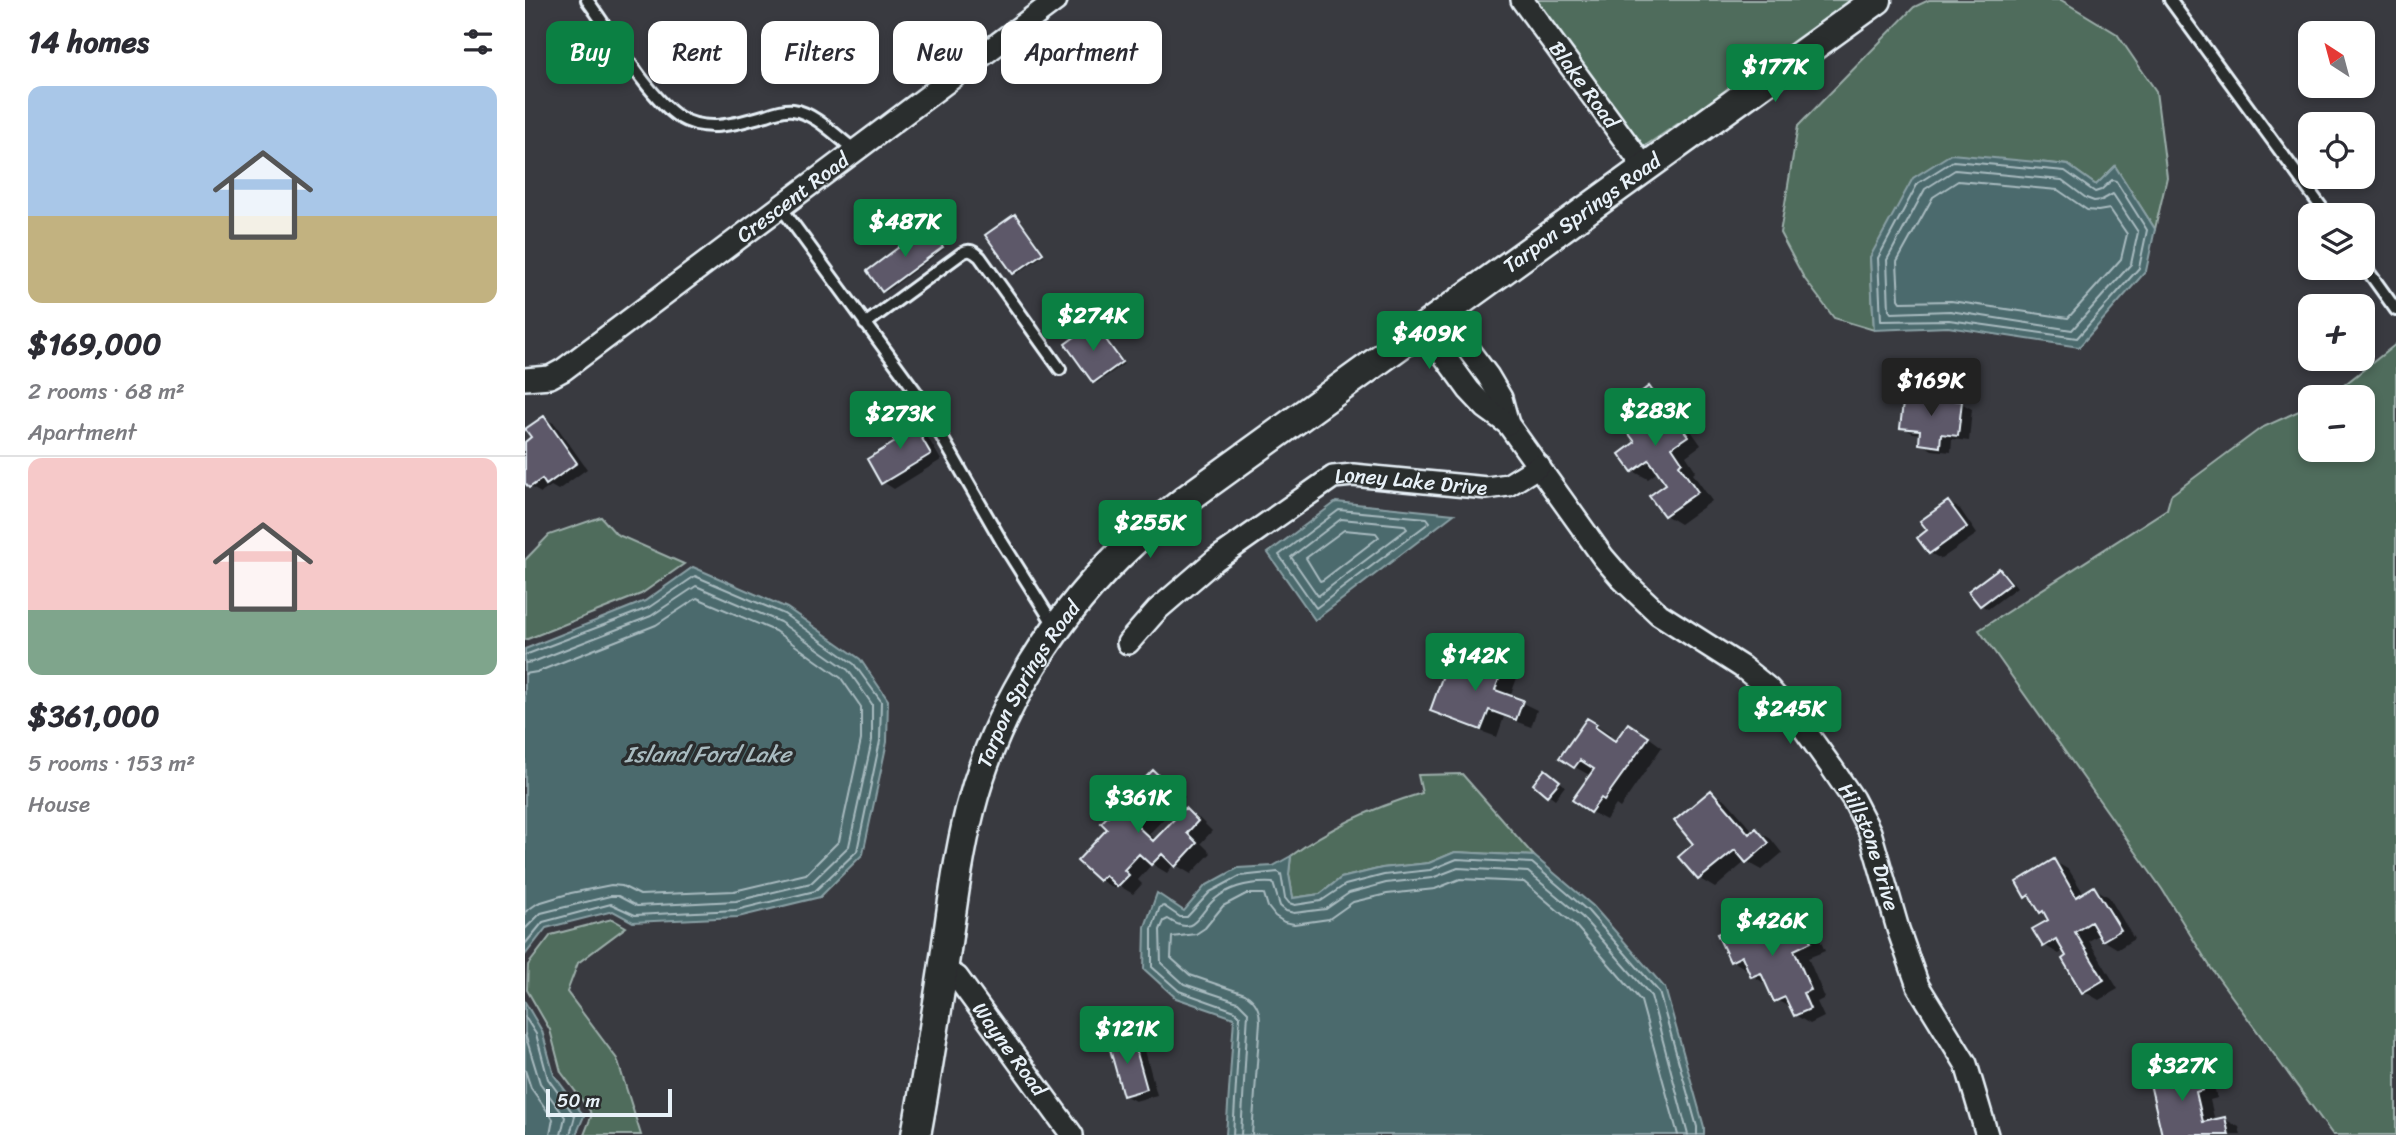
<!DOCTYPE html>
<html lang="en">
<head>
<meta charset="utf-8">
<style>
  :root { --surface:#fff; --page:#f2f2f3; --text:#2b2b33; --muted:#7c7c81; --line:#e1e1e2; --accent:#0b8043 }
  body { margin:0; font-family:Sriracha,sans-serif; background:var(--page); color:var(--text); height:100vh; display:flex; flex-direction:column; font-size:26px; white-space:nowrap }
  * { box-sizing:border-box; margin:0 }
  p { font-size:23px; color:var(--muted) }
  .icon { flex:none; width:38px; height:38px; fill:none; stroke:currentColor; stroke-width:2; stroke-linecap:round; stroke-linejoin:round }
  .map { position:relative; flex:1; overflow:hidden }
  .sheet { display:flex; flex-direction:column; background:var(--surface); width:525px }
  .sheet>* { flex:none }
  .hud { position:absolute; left:21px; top:21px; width:665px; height:63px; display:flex; gap:14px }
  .needle { width:46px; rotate:324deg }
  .tools { position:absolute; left:1773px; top:21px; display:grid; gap:14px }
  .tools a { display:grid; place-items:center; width:77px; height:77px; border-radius:14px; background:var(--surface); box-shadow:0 4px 10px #0003; font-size:35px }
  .scale { position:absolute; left:21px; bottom:18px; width:126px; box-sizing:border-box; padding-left:7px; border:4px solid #e8f1f8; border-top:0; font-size:19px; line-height:24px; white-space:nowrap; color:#e8f1f8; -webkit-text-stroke:5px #2a2d2e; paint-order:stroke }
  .price { position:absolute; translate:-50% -60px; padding:0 16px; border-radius:7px; background:var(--accent); color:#fff; font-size:23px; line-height:46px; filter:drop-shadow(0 2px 4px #0008) }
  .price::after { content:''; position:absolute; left:50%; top:42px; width:21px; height:16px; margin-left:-10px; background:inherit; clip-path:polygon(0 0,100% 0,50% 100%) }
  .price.active { background:#222; color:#fff }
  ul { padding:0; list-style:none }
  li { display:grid; align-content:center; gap:14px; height:371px; padding:0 28px }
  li+li { border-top:2px solid var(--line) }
  li span { display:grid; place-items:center; height:217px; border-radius:14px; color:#555 }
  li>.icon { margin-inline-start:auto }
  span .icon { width:126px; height:126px; fill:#fffc; stroke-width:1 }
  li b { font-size:30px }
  h2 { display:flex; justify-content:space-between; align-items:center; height:84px; padding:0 28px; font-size:30px }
  .chip { padding:0 24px; border-radius:14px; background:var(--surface); box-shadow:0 4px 10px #0003; font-size:24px; line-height:63px }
  .chip.active { background:var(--accent); color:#fff }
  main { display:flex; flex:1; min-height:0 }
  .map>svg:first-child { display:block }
</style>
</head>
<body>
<main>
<section class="sheet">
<h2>14 homes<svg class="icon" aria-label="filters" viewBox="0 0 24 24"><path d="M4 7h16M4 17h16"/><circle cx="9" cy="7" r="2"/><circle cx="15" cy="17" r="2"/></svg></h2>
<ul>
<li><span style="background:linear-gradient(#a9c7e8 60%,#c2b280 0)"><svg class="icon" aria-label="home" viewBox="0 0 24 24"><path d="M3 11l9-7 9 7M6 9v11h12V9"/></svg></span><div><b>$169,000</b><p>2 rooms · 68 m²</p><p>Apartment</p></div></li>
<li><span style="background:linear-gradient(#f6c9c9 70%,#7fa58c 0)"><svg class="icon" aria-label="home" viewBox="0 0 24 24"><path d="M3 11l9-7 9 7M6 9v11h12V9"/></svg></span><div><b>$361,000</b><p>5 rooms · 153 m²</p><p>House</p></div></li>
</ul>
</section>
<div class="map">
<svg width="1871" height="1135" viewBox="0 0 1871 1135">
  <rect width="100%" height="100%" fill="#393a40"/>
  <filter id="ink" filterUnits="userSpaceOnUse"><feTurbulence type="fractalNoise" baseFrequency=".0143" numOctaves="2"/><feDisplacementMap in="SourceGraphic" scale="14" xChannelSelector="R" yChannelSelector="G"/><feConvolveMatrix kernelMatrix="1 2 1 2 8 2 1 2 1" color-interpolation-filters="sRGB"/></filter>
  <g filter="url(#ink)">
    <path fill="#506c5c" stroke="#9caeaa" stroke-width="2" d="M1010,0H1336L1117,148Z
      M1404,0H1536L1592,34L1631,91L1642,177L1630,229L1590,166L1571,185L1543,165L1513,162L1345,257L1349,330L1309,318L1279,278L1255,233L1273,126L1389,7Z
      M1871,344V1135H1808L1686,968L1637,889L1454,630L1642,509L1646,495L1736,428L1785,406V450H1838V397H1804Z
      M76,517L91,534L159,564L116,594L0,640V560L24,535Z
      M937,774L1009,856L930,852L904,863L857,868L816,878L795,894L768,898L764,874L766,856C806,826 850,807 897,793L893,775Z
      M87,919L101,927L53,963L42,992L92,1059L116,1135H59L66,1117L65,1111L36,1072L25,1030L2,990L3,965L26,935Z"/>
    <path fill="#4b6a6d" stroke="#8aa0a5" stroke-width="2" d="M1426,154L1543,165L1571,185L1590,166L1630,229L1621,271L1554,347L1423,327L1349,330L1345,257L1388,178Z
      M811,502L929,514L790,620L743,553Z
      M168,567L262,608L335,659L363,700L362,742L338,854L295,897L213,917L108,922L88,911L21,928L0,955V649L120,601Z
      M930,852L1009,856L1068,906L1140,988L1179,1127V1135H701L709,1018L651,998L619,969L620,927L632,893L659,911L680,886L713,868L748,866L766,856L764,874L768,898L795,894L816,878L857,868L904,863Z
      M0,1002L17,1031L29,1075L59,1116L51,1135H0Z"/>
    <path fill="#0007" d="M490,216L519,255L492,274L489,273Z
      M402,228L419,249L361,292L358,291Z
      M569,325L599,364L572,383L569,382Z
      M1124,388L1139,397L1148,409L1145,411L1157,418L1176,445L1161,456L1171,471L1168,474L1187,501L1155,524L1140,515L1144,484L1134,471L1123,479L1108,471L1113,443L1109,438L1094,429Z
      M1436,403L1447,409L1444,441L1427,439L1426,452L1407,450L1396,443L1397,434L1388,433L1377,427Z
      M19,418L30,424L62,469L33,490L26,486L16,493L5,487L0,480V444L8,438Z
      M384,418L395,424L416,460L369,489L358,482Z
      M1424,503L1435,509L1452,534L1416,559L1405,553V531Z
      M1474,570L1481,574L1492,587L1463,609L1456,605Z
      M981,658L996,667L985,697L1012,710L1006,727L979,717L972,737L922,719L907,710L951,676Z
      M1063,720L1086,734L1084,737L1091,742L1118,733L1137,747L1095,808L1091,805L1081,820L1066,812V776L1050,767Z
      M628,772L643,781L660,797L624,834L631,840L660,810L675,819L687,831L676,843L686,853L666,874L649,864L642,873L627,864L613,880L617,884L608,894L593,885L590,889L575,880L585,829Z
      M1027,775L1040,786L1030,799L1010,784Z
      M1186,792L1201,800L1229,832L1231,830L1246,839L1257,853L1237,870L1221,861L1190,888L1175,879L1156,857L1171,844Z
      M1529,861L1544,870L1559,894L1569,888L1584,897L1609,939L1593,949L1578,940L1575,934L1564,941L1593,989L1574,1000L1558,991L1540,950L1534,954L1519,945L1525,920L1516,912L1509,901L1501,896Z
      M1232,919L1247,927L1249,932L1275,920L1290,929L1300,951L1283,958L1300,998L1292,1002L1299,1017L1285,1024L1270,1015L1267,1008L1251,1000L1244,986L1228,976L1224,968L1221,969L1206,960Z
      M607,1037L618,1043L632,1095L610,1101L599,1095Z
      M1671,1066L1686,1075L1692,1098L1685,1100L1690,1121L1699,1119L1714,1127L1716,1135H1639L1635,1069L1642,1073Z"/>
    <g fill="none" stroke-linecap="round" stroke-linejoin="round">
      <path stroke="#a9bbc0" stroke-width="2" d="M1428,161L1540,171L1570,192L1576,190L1587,180L1591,181L1622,230L1614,268L1552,338L1424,320L1356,321L1353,258L1393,183Z
        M1430,170L1537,180L1561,198L1569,201L1577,200L1588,194L1613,232L1606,264L1547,330L1425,311L1366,313L1364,310L1362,260L1400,189Z
        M1433,181L1533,190L1562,210L1573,211L1585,209L1602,234L1596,259L1543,318L1426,301L1376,302L1374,299L1372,262L1408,197Z
        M814,510L902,518L905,522L791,608L754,555Z
        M816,519L879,525L882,529L793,596L766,557Z
        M819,530L851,533L854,537L798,580L795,581L781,558Z
        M0,655L123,608L170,576L259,614L329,664L356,701L355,741L332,851L290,891L211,910L110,915L86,904L18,922L0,944
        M0,663L8,662L126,616L171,586L255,622L323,670L347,704V740L324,846L286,883L211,901L112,906L93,896H85L16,913L0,929
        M0,674L12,672L131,625L172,598L250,631L316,678L336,707V740L314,841L281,874L209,891L115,895L97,886L86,885L46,893L13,903L0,912
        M0,1017L11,1034L23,1079L50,1116L45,1135
        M0,1034L15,1083L40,1117L36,1135
        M0,1070L6,1088L28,1119L25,1135
        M708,1135L715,1016L710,1011L654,991L627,967V929L635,907L639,906L655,917H662L685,892L715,876L753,872L756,874L760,898L764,903L770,905L796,901L820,885L859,875L905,870L932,859L1007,863L1063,911L1134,992L1172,1127V1135
        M716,1135L723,1012L713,1002L659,984L636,963L635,930L639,921L643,919C671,938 672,914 690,899C707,885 728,882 748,883L755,906L761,911L769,913L801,909L824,893L861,883L907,878L933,868L1003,872L1057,917L1126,996L1163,1135
        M727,1135L735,1021C735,1009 730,1000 720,994L665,975L646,958L647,937L671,934L680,928L698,906L721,894H739L743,907L750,916L759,922L769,924L804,919L828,902L862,894L910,889L935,879L999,882L1050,925L1116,1001L1153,1135"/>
    </g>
    <path fill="#5d5869" stroke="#e8f1f8" stroke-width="2" d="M490,214L518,253L488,274L460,235Z
      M402,226L418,247L357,292L342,271Z
      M569,323L597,362L568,383L540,344Z
      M1124,386L1134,400L1128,404L1134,413L1142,408L1163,436L1147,447L1157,462L1154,465L1173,492L1139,516L1124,496L1141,484L1124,460L1107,472L1094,454L1110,442L1098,426L1092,430L1083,417Z
      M1379,395L1437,401L1433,436L1416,434L1415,447L1394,444L1395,430L1375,428Z
      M19,416L52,463L21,485L17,479L4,488L0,483V442L6,437L0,429Z
      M384,416L406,454L356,484L342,459L370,442L363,429Z
      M1423,501L1442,527L1404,554L1392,538L1402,530L1395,521Z
      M1474,568L1486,583L1455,606L1443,591Z
      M959,649L982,657L970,690L998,700L991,720L964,710L956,730L905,711L922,664L950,674Z
      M1062,718L1072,724L1070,727L1090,741L1103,723L1124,737L1079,800L1076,798L1065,813L1047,800L1069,769L1055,760L1049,768L1034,758Z
      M1020,769L1035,781L1022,796L1008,784Z
      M628,770L646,787L610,824L628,841L660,808L673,821L662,833L672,843L650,867L637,854L626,865L614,854L599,870L604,875L592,887L580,875L574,881L552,861L582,829L576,823Z
      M1186,790L1224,834L1231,828L1244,843L1221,863L1210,850L1173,880L1153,857L1168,844L1149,821Z
      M1529,859L1551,897L1569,886L1596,930L1577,941L1566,922L1550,932L1579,980L1557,993L1537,959L1541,956L1531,939L1518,947L1507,929L1523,920L1518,911L1515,913L1504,895L1500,898L1491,882Z
      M1232,917L1240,934L1275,918L1286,942L1269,950L1286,990L1278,993L1285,1009L1269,1016L1260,997L1249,1002L1236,973L1226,977L1217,956L1205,962L1192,934Z
      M607,1035L622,1089L598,1096L583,1042Z
      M1671,1064L1678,1090L1671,1092L1678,1122L1700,1117L1704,1135H1637L1622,1071L1636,1067L1637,1073Z"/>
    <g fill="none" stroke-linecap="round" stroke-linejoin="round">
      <g stroke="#e8f1f8" stroke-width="16">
        <path id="lane" d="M62,0C86,32 122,96 154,117C182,134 213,123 242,115C250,112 259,109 268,110C290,113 312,137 330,150
          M1645,0L1802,215
          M255,206L391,392L477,542L531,628
          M1838,264L1871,310
          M340,324L437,253C445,248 449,252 455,257L535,369"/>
      </g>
      <g stroke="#e8f1f8" stroke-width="26">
        <g id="street">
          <path id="s1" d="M997,0L1120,168"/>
          <path id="s2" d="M917,315L963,376L976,398L983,424L1078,557L1097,579L1134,614L1217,667L1243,688L1277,726L1307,768L1328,799L1345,832L1373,929L1393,986L1441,1064L1462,1135"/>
          <path d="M899,328L944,390L961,408L983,424"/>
          <path id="s3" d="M0,379L25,377L38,370L531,0"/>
          <path id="s4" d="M603,643L632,610L690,560L808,477L828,475L962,488L983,485L1014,466"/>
          <path id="s5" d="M418,970L432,977L547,1135"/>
        </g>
      </g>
      <g stroke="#e8f1f8" stroke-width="33">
        <g id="secondary">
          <path id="s6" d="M391,1135C402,1076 411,1016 420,957C427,908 433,858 445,810C471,708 532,612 609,541C626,526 645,513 663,498L1352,0"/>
        </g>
      </g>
      <use href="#lane" stroke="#2a2d2e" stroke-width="10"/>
      <use href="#street" stroke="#2a2d2e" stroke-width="21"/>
      <use href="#secondary" stroke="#2a2d2e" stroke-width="28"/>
    </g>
  </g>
  <g text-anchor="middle" stroke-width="7" stroke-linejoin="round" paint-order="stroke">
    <g font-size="21" fill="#e8f1f8" stroke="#2a2d2e">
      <text dy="7" stroke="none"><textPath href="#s1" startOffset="105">Blake Road</textPath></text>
      <text dy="7" stroke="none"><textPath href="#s3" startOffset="327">Crescent Road</textPath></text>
      <text dy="7" stroke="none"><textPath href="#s6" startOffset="1204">Tarpon Springs Road</textPath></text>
      <text dy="7" stroke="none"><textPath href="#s4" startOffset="343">Loney Lake Drive</textPath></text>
      <text dy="7" stroke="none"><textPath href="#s6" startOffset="469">Tarpon Springs Road</textPath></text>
      <text dy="7" stroke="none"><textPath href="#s2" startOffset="695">Hillstone Drive</textPath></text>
      <text dy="7" stroke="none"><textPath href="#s5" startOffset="105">Wayne Road</textPath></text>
    </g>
    <g font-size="23" font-style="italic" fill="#a9bbc0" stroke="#2a2d2e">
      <text x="183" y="762">Island Ford Lake</text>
    </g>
  </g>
</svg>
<div class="tools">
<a><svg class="needle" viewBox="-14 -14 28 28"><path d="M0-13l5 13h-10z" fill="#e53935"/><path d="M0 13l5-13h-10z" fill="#7c7c81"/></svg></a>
<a><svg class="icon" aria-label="locate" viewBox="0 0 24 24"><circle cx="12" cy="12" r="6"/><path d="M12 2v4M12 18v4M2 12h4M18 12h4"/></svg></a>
<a><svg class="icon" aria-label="layers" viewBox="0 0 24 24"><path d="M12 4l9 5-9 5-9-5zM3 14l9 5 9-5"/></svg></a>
<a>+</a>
<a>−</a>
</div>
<div class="scale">50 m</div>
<b class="price" style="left:1250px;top:104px">$177K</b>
<b class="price" style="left:380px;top:259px">$487K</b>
<b class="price" style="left:568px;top:353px">$274K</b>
<b class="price" style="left:904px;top:371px">$409K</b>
<b class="price active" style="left:1406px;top:418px">$169K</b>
<b class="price" style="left:1130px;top:448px">$283K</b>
<b class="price" style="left:375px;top:451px">$273K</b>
<b class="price" style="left:625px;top:560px">$255K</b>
<b class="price" style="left:950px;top:693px">$142K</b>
<b class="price" style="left:1265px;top:746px">$245K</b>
<b class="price" style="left:613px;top:835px">$361K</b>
<b class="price" style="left:1247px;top:958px">$426K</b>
<b class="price" style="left:602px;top:1066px">$121K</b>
<b class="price" style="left:1657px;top:1103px">$327K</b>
<div class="hud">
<a class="chip active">Buy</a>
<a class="chip">Rent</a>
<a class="chip">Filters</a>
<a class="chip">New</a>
<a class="chip">Apartment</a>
</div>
</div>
</main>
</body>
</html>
